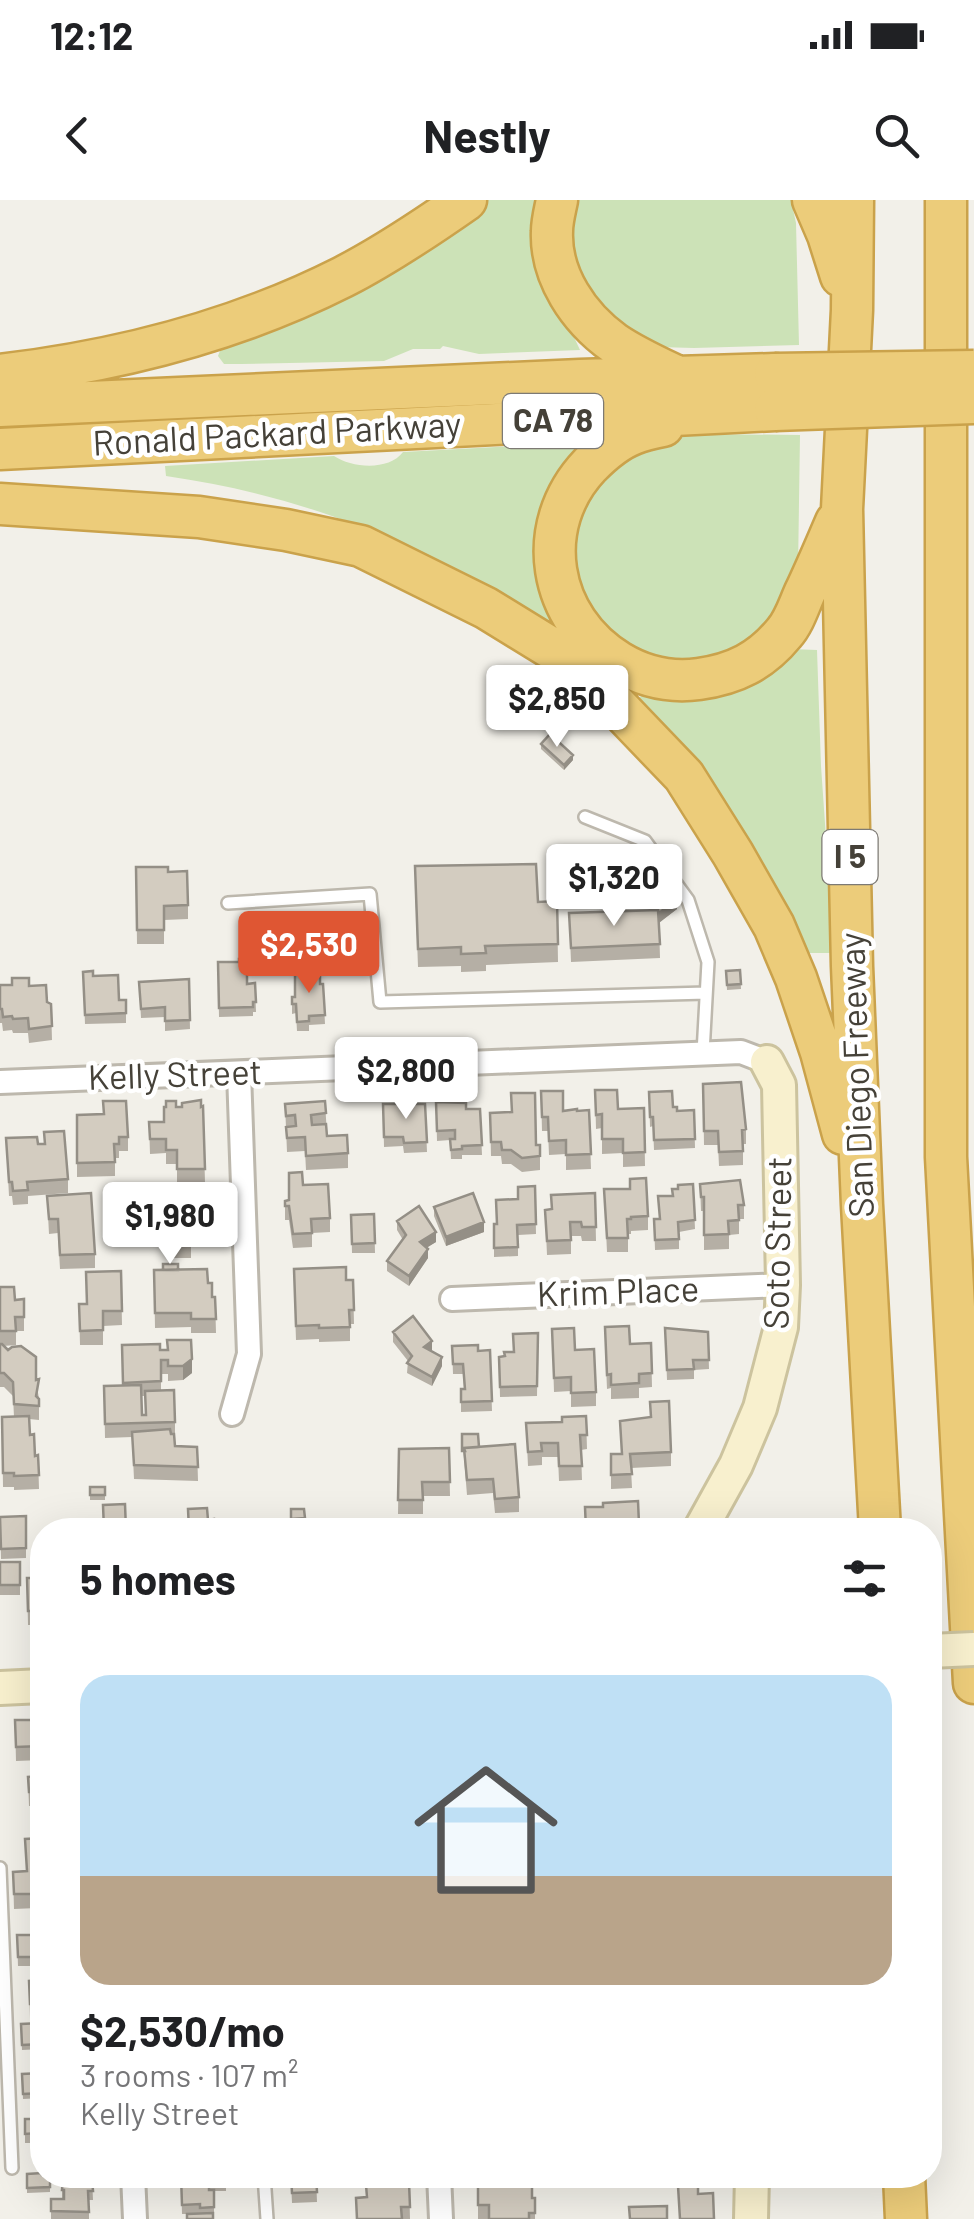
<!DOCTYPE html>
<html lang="en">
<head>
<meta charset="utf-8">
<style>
  :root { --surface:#fff; --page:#f6f6f6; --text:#202124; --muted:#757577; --accent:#df5633 }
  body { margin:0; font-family:Barlow,sans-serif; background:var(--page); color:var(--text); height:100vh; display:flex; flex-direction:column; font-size:38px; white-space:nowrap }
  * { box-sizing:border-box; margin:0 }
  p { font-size:32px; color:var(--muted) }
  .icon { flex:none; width:55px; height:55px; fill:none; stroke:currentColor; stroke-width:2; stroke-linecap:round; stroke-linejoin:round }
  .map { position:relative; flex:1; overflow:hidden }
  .drawer { position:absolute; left:30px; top:1318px; width:912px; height:670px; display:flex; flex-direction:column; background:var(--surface); border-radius:40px; box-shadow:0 10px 40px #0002 }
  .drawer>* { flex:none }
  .price { position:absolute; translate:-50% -85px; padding:0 22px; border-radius:10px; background:#fff; color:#222; font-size:32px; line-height:65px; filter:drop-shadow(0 2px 5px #0008) }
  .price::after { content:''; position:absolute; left:50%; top:60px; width:30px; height:22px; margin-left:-15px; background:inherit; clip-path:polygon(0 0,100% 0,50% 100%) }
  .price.current { background:var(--accent); color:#fff }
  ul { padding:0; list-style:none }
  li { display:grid; align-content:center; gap:20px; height:530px; padding:0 50px }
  li span { display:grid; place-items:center; height:310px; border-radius:30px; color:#555 }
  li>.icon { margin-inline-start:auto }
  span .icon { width:180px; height:180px; fill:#fffc; stroke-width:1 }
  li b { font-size:42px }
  h2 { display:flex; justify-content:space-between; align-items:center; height:120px; padding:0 50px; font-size:42px }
  .status { display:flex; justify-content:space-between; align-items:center; height:70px; padding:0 50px; background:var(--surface); direction:ltr }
  .status svg { height:28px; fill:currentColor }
  header { display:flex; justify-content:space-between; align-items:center; height:130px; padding:0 50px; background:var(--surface); font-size:45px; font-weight:700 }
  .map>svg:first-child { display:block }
</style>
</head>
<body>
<div class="status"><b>12:12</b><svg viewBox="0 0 49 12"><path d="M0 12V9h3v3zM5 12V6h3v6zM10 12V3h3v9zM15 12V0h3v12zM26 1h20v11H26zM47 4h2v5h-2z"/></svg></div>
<header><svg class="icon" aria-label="back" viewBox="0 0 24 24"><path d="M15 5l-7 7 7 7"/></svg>Nestly<svg class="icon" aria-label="search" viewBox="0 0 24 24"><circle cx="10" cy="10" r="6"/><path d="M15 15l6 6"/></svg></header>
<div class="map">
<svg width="974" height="2019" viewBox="0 0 974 2019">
  <rect width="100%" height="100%" fill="#f2f0e9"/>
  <path fill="#cce2b7" d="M482,0H544L567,122L580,150L479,154L443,146L440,149H413L384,161L241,164H224L218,156L223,143Z
    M570,0H791L796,23L799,145L694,148L658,147L609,124L569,67Z
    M700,234L800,235L798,370L776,423L714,462H648L590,422L567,348L603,268L669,239Z
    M551,244L582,245L560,419L547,427C424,345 312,297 166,276L165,266L334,256C352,268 389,271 403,252Z
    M791,449L817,450L821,566L834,753H804L636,503L645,490Z"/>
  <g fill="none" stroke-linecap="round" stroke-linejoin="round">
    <g stroke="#bdb8ad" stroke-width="16">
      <path id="lane" d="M585,617L645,641L688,700L708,762L703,853
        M228,703L370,694L380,802L706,793
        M0,1668L12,1968
        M264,1975L267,2019"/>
    </g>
    <g stroke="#bdb8ad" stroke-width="28">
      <path id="street" d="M0,882L741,852L767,862
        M452,1099L783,1085
        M232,1214L249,1154L239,873
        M133,1975L135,2019
        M439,1975L441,2019"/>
    </g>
    <g stroke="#ccc39e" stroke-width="38">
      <path id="secondary" d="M700,1330L736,1265L760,1208L781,1127L783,1085L779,885L767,862
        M0,1488L42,1486
        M751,2019L752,1975"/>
    </g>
    <g stroke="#caa24b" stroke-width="45">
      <path id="highway" d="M557,0C555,10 552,21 552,31C550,76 579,118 614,143C633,156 655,166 676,176
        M813,0L828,35L841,76
        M853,0L852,110L842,309L852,766L862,1005L880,1330
        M946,0V957L974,1483
        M0,175C118,161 236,131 343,77C386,55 426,28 466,0
        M0,206L580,180L775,174
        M663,226C653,228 643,230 633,234C617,240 602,253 590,265C532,326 548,419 619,462C644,477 670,483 699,479C735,474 761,461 784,433C794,422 799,405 805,392C816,369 826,345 836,322
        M0,249L775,210
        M0,304L199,317L286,330L361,346L486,408L556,451L614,503L684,576L733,654L774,726L796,778L821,852L843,934
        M904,1975L906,2019"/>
    </g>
    <use href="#lane" stroke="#fff" stroke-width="11"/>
    <use href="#street" stroke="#fff" stroke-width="22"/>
    <use href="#secondary" stroke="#f8f0ce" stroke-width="32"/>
    <use href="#highway" stroke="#eccc7a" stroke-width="40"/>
    <g stroke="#ccc39e" stroke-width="38" stroke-linecap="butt">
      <path id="secondary-bridge" d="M930,1451L974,1449"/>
    </g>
    <g stroke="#caa24b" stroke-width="45" stroke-linecap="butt">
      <path id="highway-bridge" d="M775,174L974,171
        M775,210L974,203"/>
    </g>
    <use href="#secondary-bridge" stroke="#f8f0ce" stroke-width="32"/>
    <use href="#highway-bridge" stroke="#eccc7a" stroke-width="40"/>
  </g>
  <path fill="#b5afa5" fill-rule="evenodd" d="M541,544L573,560L564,570L541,549Z
    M136,667L168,672L188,705V719L164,720V744H137Z
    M625,669L677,709L659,722L660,758L571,762L569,713L649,710L625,679Z
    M415,684L538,702L557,701L558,762L486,765V771L461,772V766L418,767Z
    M218,762L247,784L255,783L256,812H253V816L219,817Z
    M740,770L741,789L727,790L726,771Z
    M83,772L93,776L119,800H126V823L85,824Z
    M189,779L190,829L165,831V817L141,818L139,782Z
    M320,784H323L325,824L309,825V831H297L296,813L292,814V797Z
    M0,785L29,786L51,804L52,840L29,843L28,833H13L12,830L3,831L2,823H0Z
    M703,884L746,929V944H743V965L719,966L718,945H704Z
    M595,890L618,909L644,908L645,966L623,967V953L602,954V928L596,929Z
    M541,891L563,911L589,910L591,969L566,970V954L549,955L548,931H542Z
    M649,892L677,911L694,910L695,948L654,950L653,926L650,927Z
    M325,901L327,936L348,953V968L306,970L305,951L287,952L285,904Z
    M436,902L466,909H480L482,955H462V959H451L450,940L437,941Z
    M383,904H425L427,952L404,953L403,946L384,947Z
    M203,906L205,983L177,984V964H166V953L150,954L149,922H164L176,907Z
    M490,913L536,945H540V970L522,972L511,964H502L501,956H491Z
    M77,915L128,937V951H119V958H115V976L77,977Z
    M6,938L38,944L68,979V993L28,996V1004L13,1005L12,996H9Z
    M693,984L695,1029L679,1032V1049L655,1050L654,1019H659L678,989Z
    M700,984L744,1005V1019H739V1034L729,1035V1049L704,1050V1011H701Z
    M303,985L330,1018V1032L312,1033V1047L293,1048L289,1020H285V1001L289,1000Z
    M535,986L536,1034L518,1035V1056L494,1057V1024H497L518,999Z
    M165,989L204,1002H208L209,1028H206V1044L191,1045V1058H169Z
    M604,989L648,1016V1030L631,1031V1034H628V1052H607Z
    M595,993L596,1041H582L581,1036H571V1054L547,1055L545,1010L551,1009Z
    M47,996L95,1054V1068L60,1069L58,1033L49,1034Z
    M434,1007L484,1032L446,1046L434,1016Z
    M374,1014L375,1053H352L351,1015Z
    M397,1021L436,1042L427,1047L428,1058L409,1086L387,1071V1061L403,1040L397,1030Z
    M154,1070L208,1083L212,1097H215L216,1133H191V1127L155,1128Z
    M121,1071L122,1125L103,1126V1145H80L79,1104H87Z
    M353,1080L354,1124H350V1141L319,1142V1139L296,1140L294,1083Z
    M0,1087L15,1100L24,1117V1131H16V1145L3,1146L36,1180L39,1199V1220L29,1219L30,1235L35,1256L38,1255L39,1289L14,1290V1287H3L2,1217H14L13,1196L4,1187H0Z
    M665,1128L708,1132L709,1169L694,1170V1179L667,1180Z
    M552,1129L575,1150L596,1192V1206L571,1207V1191L554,1192Z
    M393,1132L432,1150L431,1151L442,1166L432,1186L407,1173L408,1161L393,1142Z
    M538,1133L537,1196L500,1197L499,1157L505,1156L513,1152Z
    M605,1141L630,1144L651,1143L652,1187L639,1188V1198L611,1199V1188L607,1189Z
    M122,1145L160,1150L192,1173L183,1180L168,1181V1174H161V1190L175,1222V1246L197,1247L198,1281L134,1279L132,1237L105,1238L104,1186H123ZM142,1196H145V1215H142Z
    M452,1146L478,1151L490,1150L492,1211L461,1212V1189H464L463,1174H453Z
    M586,1216L587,1249L581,1250L582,1280L559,1281L558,1257H542V1265L528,1266L526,1223L562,1222Z
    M462,1234L479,1247L519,1297V1312L495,1313L493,1293L467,1295Z
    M449,1248L450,1296H423V1314H398L399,1249Z
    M671,1252V1266L631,1268L632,1288L611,1289V1254Z
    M90,1287H105V1300H90Z
    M638,1301L639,1330H586L603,1307Z
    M291,1309H304L305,1323L291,1324Z
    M26,1316V1358L1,1359L0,1317Z
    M0,1362L20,1385V1395H0Z
    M27,1378H42V1425H28Z
    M15,1520H42V1560L16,1561Z
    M42,1576V1697H37V1708L14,1709L13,1672L26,1671L37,1638L34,1637L32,1606H29L28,1577Z
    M36,1718H42V1741H40V1766H18L17,1735H36Z
    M42,1764V1818L30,1819L29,1781L41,1780Z
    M41,1823L42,1849L22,1850L21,1824Z
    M42,1873V1898L23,1899L22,1874Z
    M25,1919H42V1954H38L37,1943H25Z
    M27,1974L50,1987V1992L27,1993Z
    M226,1975V1991H214V2017L200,2014H182L181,1976Z
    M287,1975H316L317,2002L292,2003L291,1980H288Z
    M359,1975H402V1982H409L410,2019H357L366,1997L369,1985L368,1978H359Z
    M487,1975H521V1979L532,1998H535V2019H478V1978H487Z
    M92,1978L93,2000H89V2019H51V1999H62V1990Z"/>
  <path fill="#948f86" d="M573,555V560L564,570V565Z
    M677,699V709L659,723V713Z
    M484,1022V1032L446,1046V1037Z
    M436,1032V1042L420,1052V1042Z
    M428,1049V1058L409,1086V1076Z
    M432,1141V1150L424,1157V1147Z
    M442,1157V1166L432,1186V1177Z
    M192,1159V1173L183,1180V1166Z"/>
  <path fill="#d3ccc0" stroke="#948f86" stroke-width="2.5" d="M550,534L573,555L564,565L541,544Z
    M643,655L677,699L659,713L658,710H656L625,669Z
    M536,664L538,702L557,701L558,744L485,746L486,753L461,754V747L418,749L415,666Z
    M136,667H168V672L187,671L188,705L164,706V730H137Z
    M658,710L660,744L571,748L569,713Z
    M239,759H247V784L255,783L256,802H253V807L219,808L218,762H239Z
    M740,770L741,784L727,785L726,771Z
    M93,771V776L118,775L119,800H126V813L85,815L83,772Z
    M320,773V784H323L325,815L309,816V821L297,822L296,804H292V797H295V774Z
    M12,778H29V786L46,785L47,802L51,804L52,826L29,829L28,818L13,819L12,816L3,817L2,809H0V785H12Z
    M189,779L190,820L165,821V807L141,809L139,782Z
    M741,882L746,929L742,930L743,951L719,952L718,931H704L703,884Z
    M595,890H617L618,909L644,908L645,952L623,953V939H602V914L596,915Z
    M541,891H563V911L577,909V911L589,910L591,954L566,955V940L549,941L548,917H542Z
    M672,891L673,907H677V911L694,910L695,939L654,940L653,917H650L649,892Z
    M511,893H535L536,945H540V956L522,958L511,950H502L501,942H491L490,913L512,912Z
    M201,900V907L203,906L205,969H177V950H166V939H150L149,922H164V907H166V901H176V907H182V903Z
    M103,901H126L128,937H119V944H114L115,962L77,963V915L104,914Z
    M325,901L326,913L311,915L312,925L326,924L327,936L347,935L348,953L306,956L305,937L287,938L286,927L296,926L295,915L286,916L285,904Z
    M436,902L466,903V909H480L482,945L462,946V949L451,950L450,939H455V930L437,931Z
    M383,904H425L427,942L404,943L403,937H384Z
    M64,931L68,979L27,982L28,990L13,991L12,982H9L6,938L37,937L38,944H45L44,932Z
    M302,972L303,985L328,984L330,1018L311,1019L312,1033L293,1034L289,1006H285V1001L289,1000V973Z
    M646,978L648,1016L631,1017V1019H627L628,1038H607L604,989H630V979Z
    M740,980L744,1005H738L739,1020L728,1021L729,1034L704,1035V997H701L700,984Z
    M693,984L695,1020L678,1022L679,1039L655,1040L654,1019H660L658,996H673L672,989H678V985Z
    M535,986L536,1024L517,1025L518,1047L494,1048V1024H497L496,1000L518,999V987Z
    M204,988V1002H208L209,1014H205L206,1030L190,1031L191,1043L169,1044L165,989Z
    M91,993L95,1054L60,1055L58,1019H49L47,996Z
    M473,993L484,1022L446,1037L434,1007Z
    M595,993L596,1027H582L581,1022H570L571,1040L547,1041L545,1010L552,1009L551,995Z
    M419,1006L436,1032L420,1042L428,1049L409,1076L387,1061L406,1035L397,1021Z
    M374,1014L375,1043L352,1044L351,1015Z
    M163,1064H178V1070H163Z
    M346,1067V1080H353L354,1110H349L350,1127L319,1128V1125L296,1126L294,1069Z
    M207,1069L208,1083H212V1097H215L216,1119H191V1113H155L154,1070Z
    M121,1071L122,1111H103V1130L80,1131L79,1104H87L86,1072Z
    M0,1087H14L15,1100L24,1099V1117H15L16,1131H0Z
    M413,1116L432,1141L424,1147L442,1157L432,1177L407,1163L412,1156L393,1132Z
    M629,1126L630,1144L651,1143L652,1173L639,1174V1183L611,1185V1174L607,1175L605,1127Z
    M574,1128L575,1150L594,1149L596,1192L571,1193V1177L554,1178L552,1129Z
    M665,1128L708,1132L709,1160H693L694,1169L667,1170Z
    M538,1133L537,1186L500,1187L499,1157L505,1156L504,1152H514L513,1134Z
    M167,1140H191L192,1159L183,1166H168V1160H161V1181L123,1183L122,1145L160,1144V1150H168Z
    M0,1144H2L8,1150L12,1147L21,1146L36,1157V1180L39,1179L36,1196L39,1199V1206L14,1204L13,1182L4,1173H0Z
    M478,1145V1151L490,1150L492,1201L461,1202V1189H465L463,1164H453L452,1146Z
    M141,1185L142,1215H146L145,1191L174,1190L175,1222L105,1224L104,1186Z
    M669,1201L671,1252L630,1254L632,1274L611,1275V1254H622L620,1221L651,1217L650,1202Z
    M29,1216L30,1235L34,1234L35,1256L38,1255L39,1275L14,1276V1273H3L2,1217Z
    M586,1216L587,1235H580L582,1266H559L558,1243H541L542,1251L528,1252L526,1223L562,1222V1217Z
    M170,1229L171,1234H174L175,1246L197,1247L198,1267L134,1265L132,1232Z
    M462,1234H478L479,1247L464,1248L465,1251H462Z
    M515,1244L519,1297L495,1299L493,1279L467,1280L464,1248Z
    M449,1248L450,1282H422L423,1300H398L399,1249Z
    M90,1287H105V1295H90Z
    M638,1301L639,1324H619V1330H586L585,1307H603V1303Z
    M125,1304L126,1330H104L103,1305Z
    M207,1308L208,1320L214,1319L215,1330H189L188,1309Z
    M291,1309H304L305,1318L291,1319Z
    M26,1316V1348L1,1349L0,1317Z
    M388,1327V1330H359V1328Z
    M0,1362H20V1385H0Z
    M27,1378H42V1411H28Z
    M15,1520H42V1546L16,1547Z
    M42,1576V1633H38L37,1623H34L32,1592H29L28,1577Z
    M42,1638V1683H36L37,1694H14L13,1672L27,1671L25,1639Z
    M36,1718H42V1731H36Z
    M17,1735H40V1757H18Z
    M42,1764V1804H30L29,1781L41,1780V1765Z
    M41,1823L42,1844L22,1845L21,1824Z
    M42,1873V1893L23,1894L22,1874Z
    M25,1919H42V1944H38L37,1933L25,1934Z
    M42,1973V1975H50V1987L27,1988V1974Z
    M185,1975H226V1981L209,1982V1990H214V2007L200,2008V2004L182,2005L181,1976Z
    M291,1975H316L317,1992L292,1993Z
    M63,1978H92L93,1991H88L89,2012L51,2011V1999H64V1990H62Z
    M478,1978L532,1979V1998H535V2013H529V2019H489V2005H478Z
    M409,1982L410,2007H401L402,2019H357L356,1998L367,1997L366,1985Z
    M698,1985V1994L713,1993L714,2019H680L678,1986Z
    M667,2006V2019H630L629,2007Z
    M213,2013V2019H187V2014Z"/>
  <g text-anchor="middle" stroke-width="9" stroke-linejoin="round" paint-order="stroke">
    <g fill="#fff" stroke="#7d7a74" stroke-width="2.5">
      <rect x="503" y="194" width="100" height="54" rx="8"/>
      <rect x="822.5" y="630" width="55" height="54" rx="8"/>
    </g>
    <g font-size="32" font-weight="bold" fill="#454138">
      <text x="553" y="232">CA 78</text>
      <text x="850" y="668">I 5</text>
    </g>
    <g font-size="35" fill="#454138" stroke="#fff">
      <text transform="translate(277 234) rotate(-3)" y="12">Ronald Packard Parkway</text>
      <text transform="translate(175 875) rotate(-2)" y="12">Kelly Street</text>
      <text transform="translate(857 875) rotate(-92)" y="12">San Diego Freeway</text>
      <text transform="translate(778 1043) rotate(-89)" y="12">Soto Street</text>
      <text transform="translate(618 1092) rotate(-2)" y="12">Krim Place</text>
    </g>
  </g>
</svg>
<b class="price" style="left:557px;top:550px">$2,850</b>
<b class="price" style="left:614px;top:729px">$1,320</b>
<b class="price current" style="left:309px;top:796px">$2,530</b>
<b class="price" style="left:406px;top:922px">$2,800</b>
<b class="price" style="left:170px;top:1067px">$1,980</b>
<section class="drawer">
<h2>5 homes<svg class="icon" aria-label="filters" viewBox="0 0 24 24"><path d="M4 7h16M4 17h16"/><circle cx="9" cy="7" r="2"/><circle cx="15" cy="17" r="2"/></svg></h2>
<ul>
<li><span style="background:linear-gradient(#bfe0f5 65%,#b9a48a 0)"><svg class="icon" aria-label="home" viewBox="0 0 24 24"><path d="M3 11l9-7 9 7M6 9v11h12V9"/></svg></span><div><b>$2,530/mo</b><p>3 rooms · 107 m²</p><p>Kelly Street</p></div></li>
</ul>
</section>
</div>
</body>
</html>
